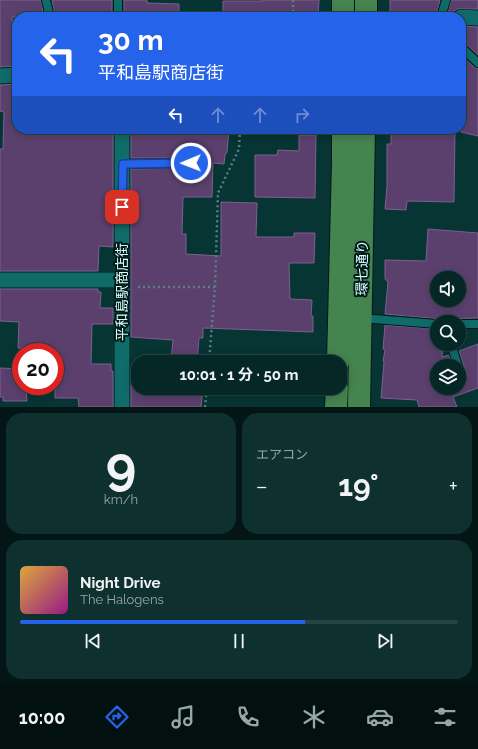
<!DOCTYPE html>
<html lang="ja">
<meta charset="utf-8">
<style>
body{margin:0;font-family:Raleway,"Noto Sans JP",sans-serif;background:#0e302f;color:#f1f3f6;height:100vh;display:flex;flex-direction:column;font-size:15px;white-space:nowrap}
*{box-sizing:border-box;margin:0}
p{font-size:13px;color:#97a6a7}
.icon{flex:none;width:22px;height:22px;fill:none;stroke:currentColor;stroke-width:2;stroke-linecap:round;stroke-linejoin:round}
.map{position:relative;height:407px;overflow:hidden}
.sheet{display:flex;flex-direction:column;gap:6px;padding:6px;background:#031615;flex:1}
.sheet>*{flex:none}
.hud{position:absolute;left:12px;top:12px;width:454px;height:122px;border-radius:16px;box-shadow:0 2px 10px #0003,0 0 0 1px #264444;background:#2563eb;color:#fff;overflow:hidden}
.tools{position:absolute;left:430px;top:271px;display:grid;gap:8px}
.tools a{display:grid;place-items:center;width:36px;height:36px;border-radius:50%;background:#052827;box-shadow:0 2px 10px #0003,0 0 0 1px #264444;font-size:20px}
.speed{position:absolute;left:12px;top:343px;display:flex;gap:8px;font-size:20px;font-weight:700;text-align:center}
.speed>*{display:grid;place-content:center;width:52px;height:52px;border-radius:50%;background:#052827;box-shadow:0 2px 10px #0003,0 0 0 1px #264444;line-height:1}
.speed .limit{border:6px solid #d22;background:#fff;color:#111}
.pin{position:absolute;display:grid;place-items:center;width:34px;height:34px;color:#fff;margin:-17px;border-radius:8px;box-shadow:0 2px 6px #0006}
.me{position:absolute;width:44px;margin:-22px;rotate:269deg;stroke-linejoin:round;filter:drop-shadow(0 0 3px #0008)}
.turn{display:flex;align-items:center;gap:14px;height:84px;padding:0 20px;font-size:18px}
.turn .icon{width:52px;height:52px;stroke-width:2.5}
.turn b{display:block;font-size:28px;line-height:34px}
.lanes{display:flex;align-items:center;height:38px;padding:0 20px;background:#0003;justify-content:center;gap:20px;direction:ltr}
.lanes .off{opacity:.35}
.big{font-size:30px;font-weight:700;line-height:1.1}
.sheet .tile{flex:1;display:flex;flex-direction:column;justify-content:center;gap:6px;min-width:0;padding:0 14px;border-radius:16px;background:#0e302f}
.sheet .dial{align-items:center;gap:0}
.dial b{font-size:52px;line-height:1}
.song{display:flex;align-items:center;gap:12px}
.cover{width:48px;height:48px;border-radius:6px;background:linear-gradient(135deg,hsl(40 70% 55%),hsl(310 70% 35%))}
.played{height:4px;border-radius:2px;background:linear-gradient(90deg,#2563eb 65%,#264444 65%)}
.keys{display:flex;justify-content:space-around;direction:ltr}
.heat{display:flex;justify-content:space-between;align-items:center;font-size:22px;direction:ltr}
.sheet .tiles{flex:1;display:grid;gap:6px;grid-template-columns:1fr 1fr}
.tile:last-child{grid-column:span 2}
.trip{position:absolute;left:131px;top:355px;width:216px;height:40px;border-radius:16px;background:#052827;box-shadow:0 2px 10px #0003,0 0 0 1px #264444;font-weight:700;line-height:40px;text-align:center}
.dock{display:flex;height:64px;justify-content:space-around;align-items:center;background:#021010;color:#97a6a7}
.dock .icon{width:28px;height:28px}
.dock .active{color:#2563eb}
.dock b{font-size:18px;color:#f1f3f6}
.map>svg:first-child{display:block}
.building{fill:#5b406d;stroke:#7c6090;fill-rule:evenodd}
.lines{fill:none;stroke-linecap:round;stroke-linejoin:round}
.lane-casing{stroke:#021b1a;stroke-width:10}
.street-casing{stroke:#021b1a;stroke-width:16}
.primary-casing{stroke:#021b1a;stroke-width:24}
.path{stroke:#578280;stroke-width:2.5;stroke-dasharray:2 3;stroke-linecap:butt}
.lane{stroke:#106c69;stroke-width:8}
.street{stroke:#106c69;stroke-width:15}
.primary{stroke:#45834f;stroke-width:22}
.route-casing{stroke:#184099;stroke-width:10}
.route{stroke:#2563eb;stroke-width:7}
.labels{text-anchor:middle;stroke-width:4;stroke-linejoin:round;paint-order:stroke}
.street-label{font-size:14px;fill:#d7fefb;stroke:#021b1a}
</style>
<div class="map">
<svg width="478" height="407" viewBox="0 0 478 407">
<rect width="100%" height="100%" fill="#073534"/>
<path class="building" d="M0 0H41L44 17H12L17 66 0 67Z
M52 0H112V17H55Z
M124 0H147V3L179 4V17H124Z
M263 0H319L318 17H223V1H263Z
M390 0H440L436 17H390Z
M451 0H478V9H457L453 12 452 17H447Z
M461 26 478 27V55L465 43 461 42Z
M461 55 474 67 478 68V136L461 132Z
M17 84V129H113V247L99 246 98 271H0V149H3L4 112 0 111V85Z
M131 129H174V132H205V129L229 130 227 152 225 155 224 164 213 163 212 197H183L182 234H186V254L221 256V202L257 203 256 237H294V233H315L314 263H289L290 299 312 300 311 316H313V332L203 328V338H199L197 362 171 361 173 340 131 337V169L191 168 194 167 196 163 195 160 191 158H131Z
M391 129H455L454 202 407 201 406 210 385 209 387 186V144H391Z
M299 135H316L315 198 255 197V155H277L278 150 299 151Z
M428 229 478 233V318L440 319 385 314 388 282 385 279V260L426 261ZM437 278H459V300H437Z
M0 289H98V292H101L100 308H113V324H92L91 364H111V371H113V407H79L78 398H55V349L18 348 19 322 0 321Z
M385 325 437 329V344L438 346H443L442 357 449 355 452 366H437V388H459V382H463L466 381 467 375 459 351 478 344V388L453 397 457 407H419L417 400 381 398 384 362 383 361 385 350 383 349Z
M0 368 21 369V386H26L27 401H3V397H0Z
M138 369V388H157L158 389 169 388H203L201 407H131V370Z"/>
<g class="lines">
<defs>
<path id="lane" d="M46 0 50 17
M118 0V17
M441 17 446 0
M461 47 478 63
M123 164 191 163
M361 318 437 324
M459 324H478
M451 344 458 366
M459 368 462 377"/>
<path id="street" d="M461 17 478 18
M0 76 17 75
M0 280H121
M122 407V129"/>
<path id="primary" d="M343 17V0
M366 17V0
M338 362 343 162V129
M336 407 337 388
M359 407 364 129"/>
</defs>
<use href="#lane" class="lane-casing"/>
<use href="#street" class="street-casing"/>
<use href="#primary" class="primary-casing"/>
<path class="path" d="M293 17V0
M138 287H215
M209 362 215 287 218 193 239 149 240 129
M205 407 207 388"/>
<use href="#lane" class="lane"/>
<use href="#street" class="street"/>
<use href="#primary" class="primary"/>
</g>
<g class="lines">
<defs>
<path id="route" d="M122 207 123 164 191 163"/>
</defs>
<use href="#route" class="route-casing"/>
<use href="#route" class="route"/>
</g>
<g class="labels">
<g class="street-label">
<text transform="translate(362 268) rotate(-89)" y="5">環七通り</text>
<text transform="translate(122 292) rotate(-90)" y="5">平和島駅商店街</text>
</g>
</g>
</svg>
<div class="tools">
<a><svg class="icon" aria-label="sound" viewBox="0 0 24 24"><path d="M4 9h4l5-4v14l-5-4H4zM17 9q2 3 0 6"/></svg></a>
<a><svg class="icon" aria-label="search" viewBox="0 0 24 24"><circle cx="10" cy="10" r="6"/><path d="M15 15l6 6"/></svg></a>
<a><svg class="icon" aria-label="layers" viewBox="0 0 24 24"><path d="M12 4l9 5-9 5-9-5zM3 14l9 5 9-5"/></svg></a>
</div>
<div class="speed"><div class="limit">20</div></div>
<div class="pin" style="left:122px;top:207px;background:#d93025"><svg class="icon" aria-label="arrive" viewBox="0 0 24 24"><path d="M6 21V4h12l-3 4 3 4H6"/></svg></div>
<svg class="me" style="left:191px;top:163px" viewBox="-20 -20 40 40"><circle r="17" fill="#2563eb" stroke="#fff" stroke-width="3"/><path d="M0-11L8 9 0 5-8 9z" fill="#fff"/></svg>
<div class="trip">10:01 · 1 分 · 50 m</div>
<div class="hud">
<div class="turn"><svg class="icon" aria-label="left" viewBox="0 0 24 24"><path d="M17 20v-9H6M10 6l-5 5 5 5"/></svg><div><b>30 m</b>平和島駅商店街</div></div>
<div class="lanes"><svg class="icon" aria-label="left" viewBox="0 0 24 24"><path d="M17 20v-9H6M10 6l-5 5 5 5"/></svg><svg class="icon off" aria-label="ahead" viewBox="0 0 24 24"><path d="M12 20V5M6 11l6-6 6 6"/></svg><svg class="icon off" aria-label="ahead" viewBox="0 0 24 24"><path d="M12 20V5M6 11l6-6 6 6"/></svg><svg class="icon off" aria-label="right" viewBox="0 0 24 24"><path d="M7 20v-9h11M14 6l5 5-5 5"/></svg></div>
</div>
</div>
<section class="sheet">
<div class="tiles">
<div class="tile dial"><b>9</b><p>km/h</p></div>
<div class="tile"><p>エアコン</p>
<div class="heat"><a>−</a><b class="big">19°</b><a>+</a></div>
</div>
<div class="tile">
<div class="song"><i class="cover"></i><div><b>Night Drive</b><p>The Halogens</p></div></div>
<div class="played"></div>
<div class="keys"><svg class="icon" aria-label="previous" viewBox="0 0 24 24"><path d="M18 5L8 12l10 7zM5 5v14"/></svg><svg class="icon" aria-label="pause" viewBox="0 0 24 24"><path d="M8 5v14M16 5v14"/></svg><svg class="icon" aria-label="next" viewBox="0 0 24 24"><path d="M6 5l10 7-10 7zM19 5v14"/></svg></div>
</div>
</div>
</section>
<nav class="dock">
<b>10:00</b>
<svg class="icon active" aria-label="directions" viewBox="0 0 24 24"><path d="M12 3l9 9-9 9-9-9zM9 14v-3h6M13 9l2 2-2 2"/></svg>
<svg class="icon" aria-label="music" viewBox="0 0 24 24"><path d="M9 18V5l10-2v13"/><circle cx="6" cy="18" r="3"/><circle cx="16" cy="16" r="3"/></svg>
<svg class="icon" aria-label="phone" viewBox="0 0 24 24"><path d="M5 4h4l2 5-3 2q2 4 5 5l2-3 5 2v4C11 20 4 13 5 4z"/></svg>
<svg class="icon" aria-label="climate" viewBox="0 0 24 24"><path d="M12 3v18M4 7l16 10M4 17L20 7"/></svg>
<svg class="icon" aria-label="car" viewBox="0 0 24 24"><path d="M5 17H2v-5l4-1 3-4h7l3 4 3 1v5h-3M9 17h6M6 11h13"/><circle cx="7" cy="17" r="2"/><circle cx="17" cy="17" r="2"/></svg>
<svg class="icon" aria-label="filters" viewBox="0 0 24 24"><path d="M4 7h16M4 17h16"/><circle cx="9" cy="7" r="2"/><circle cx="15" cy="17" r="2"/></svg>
</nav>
